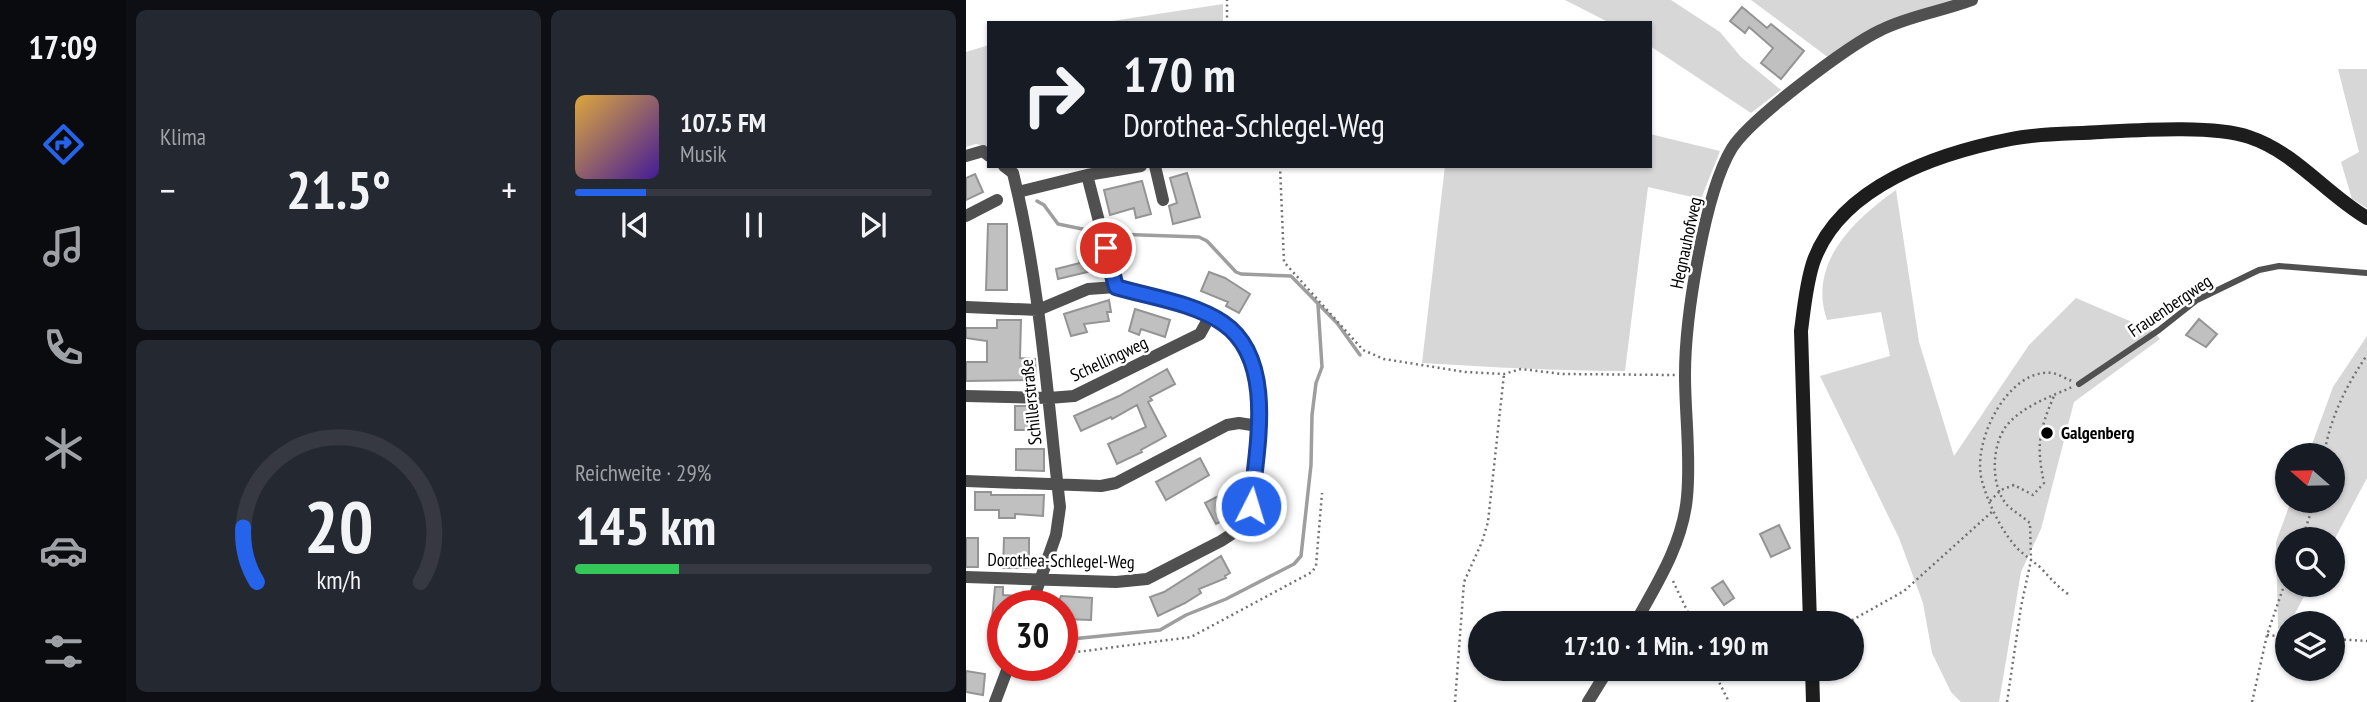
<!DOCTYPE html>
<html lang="de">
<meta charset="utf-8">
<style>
body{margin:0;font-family:"PT Sans Narrow",sans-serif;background:#242831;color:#f1f3f6;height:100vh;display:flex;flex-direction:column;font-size:26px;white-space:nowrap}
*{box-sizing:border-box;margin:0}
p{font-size:23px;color:#9ea1a6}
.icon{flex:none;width:38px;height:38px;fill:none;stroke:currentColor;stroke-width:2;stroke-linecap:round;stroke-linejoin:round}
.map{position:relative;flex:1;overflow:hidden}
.drawer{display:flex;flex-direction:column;gap:10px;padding:10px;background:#0d0f14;width:840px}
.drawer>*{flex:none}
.guide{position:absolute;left:21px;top:21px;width:665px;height:147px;border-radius:0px;box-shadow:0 2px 5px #0004;background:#171b24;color:#f1f3f6;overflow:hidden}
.needle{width:46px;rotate:290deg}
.tools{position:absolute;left:1309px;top:443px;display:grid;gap:14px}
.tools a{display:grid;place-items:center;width:70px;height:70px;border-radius:50%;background:#171b24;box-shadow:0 2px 5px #0004;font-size:35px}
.speed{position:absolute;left:21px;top:590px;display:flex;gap:14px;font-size:35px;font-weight:700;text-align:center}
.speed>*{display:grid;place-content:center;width:91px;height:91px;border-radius:50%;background:#171b24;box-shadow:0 2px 5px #0004;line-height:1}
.speed .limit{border:10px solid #d22;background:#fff;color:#111}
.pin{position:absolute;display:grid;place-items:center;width:60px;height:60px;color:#fff;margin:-30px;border:4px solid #fff;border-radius:50%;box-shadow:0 2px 7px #0007}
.me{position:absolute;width:77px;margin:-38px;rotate:5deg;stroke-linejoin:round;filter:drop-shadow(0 0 5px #0008)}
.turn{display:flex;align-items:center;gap:24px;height:147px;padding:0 21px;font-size:32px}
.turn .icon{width:91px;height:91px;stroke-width:2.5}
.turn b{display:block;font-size:49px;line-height:60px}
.big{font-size:52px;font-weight:600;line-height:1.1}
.drawer .card{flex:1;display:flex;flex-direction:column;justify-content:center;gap:10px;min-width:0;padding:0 24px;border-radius:10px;background:#242831}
.drawer .dial{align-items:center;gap:0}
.dial svg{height:182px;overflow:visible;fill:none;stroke:#363941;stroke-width:7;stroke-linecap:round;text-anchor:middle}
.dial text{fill:#f1f3f6;stroke:none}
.song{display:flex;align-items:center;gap:21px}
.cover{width:84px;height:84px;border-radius:10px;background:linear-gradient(135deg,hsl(40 70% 55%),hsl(260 70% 35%))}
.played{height:7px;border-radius:4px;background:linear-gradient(90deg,#2563eb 20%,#363941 20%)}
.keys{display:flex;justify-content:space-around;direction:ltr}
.heat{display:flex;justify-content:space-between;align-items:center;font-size:38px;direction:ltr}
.charge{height:10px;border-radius:5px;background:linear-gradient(90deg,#34c759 29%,#363941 0)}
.drawer .tiles{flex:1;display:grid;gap:10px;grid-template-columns:repeat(2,1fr)}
.trip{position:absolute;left:502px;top:611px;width:396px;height:70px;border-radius:35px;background:#171b24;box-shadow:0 2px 5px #0004;font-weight:600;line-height:70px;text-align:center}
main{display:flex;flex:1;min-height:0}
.dock{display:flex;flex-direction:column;width:126px;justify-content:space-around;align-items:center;background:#090b0e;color:#9ea1a6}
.dock .icon{width:49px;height:49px}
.dock .active{color:#2563eb}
.dock b{font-size:32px;color:#f1f3f6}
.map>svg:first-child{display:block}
.green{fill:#d7d7d7}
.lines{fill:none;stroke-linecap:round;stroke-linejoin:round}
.stream{stroke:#9e9e9e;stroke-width:3.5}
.building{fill:#c0c0c0;stroke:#949494;stroke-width:2}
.path{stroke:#727272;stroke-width:2.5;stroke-dasharray:2 3.5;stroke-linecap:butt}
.service{stroke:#505050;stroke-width:6}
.minor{stroke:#505050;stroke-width:12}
.secondary{stroke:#1d1d1d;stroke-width:14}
.route-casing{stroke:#184099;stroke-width:18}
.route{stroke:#2563eb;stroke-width:12}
.poi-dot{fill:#000;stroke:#fff;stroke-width:2.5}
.labels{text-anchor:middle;stroke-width:5;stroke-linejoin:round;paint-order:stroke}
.street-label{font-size:18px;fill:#000;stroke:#fff}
.poi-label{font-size:18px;font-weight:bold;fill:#000;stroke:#fff;text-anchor:start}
</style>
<main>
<nav class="dock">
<b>17:09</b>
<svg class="icon active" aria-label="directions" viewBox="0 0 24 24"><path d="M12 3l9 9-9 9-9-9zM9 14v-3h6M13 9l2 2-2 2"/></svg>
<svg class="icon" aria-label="music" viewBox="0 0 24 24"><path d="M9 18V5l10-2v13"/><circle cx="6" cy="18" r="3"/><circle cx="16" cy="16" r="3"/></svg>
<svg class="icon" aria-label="phone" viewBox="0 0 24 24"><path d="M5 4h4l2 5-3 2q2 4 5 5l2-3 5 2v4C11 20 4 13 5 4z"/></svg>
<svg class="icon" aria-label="climate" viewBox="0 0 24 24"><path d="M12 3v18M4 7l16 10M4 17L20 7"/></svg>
<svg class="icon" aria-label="car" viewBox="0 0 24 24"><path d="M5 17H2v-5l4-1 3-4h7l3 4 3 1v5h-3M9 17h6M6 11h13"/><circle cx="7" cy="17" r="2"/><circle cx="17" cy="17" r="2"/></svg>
<svg class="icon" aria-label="filters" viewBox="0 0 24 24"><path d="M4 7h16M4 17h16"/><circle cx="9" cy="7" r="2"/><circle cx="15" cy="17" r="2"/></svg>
</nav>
<section class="drawer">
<div class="tiles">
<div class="card"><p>Klima</p>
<div class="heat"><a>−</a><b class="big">21.5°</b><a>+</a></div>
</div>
<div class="card">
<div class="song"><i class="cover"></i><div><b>107.5 FM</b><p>Musik</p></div></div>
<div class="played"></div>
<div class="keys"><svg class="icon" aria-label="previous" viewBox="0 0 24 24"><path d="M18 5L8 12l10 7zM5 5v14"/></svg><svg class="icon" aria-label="pause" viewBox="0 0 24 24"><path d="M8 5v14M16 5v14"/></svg><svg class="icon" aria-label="next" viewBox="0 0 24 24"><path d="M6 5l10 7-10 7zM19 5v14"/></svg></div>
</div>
<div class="card dial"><svg viewBox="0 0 100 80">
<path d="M14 69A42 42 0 1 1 86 69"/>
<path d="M14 69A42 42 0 0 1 8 45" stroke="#2563eb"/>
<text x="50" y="56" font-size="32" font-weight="700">20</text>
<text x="50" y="72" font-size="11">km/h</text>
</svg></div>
<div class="card"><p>Reichweite · 29%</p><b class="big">145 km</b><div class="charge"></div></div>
</div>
</section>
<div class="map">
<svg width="1401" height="702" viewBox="0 0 1401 702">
<rect width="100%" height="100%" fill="#fff"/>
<path class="green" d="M599 0H705L754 32 775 57 815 90 785 113 684 46V23H644Z
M785 0H994L863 58Z
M257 4V23H133Z
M23 45V147L10 144 0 147V52Z
M1372 69H1401V208L1386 199 1375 162 1393 152Z
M684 134 754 151 735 199 682 187 659 371C591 371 524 367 456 363L479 166H684Z
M930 190 953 342 988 456 1063 345 1110 298 1187 331 1194 339 1108 402 1075 529 1055 572 1033 702H995L985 692 966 653 957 603 933 538 854 376 924 356 915 312 861 320C841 263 889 219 930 190Z
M1401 336V478L1367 542V539H1321V584L1344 585 1324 623 1312 629 1310 542 1325 501 1367 500V455H1342L1367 387Z"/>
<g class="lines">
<path class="stream" d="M71 201 78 205 92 224 126 231
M147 234 233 237 241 241 270 272 275 274 325 276 371 323 394 355
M96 640 194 630 220 615 260 599 328 564 335 556 345 465 346 415 350 383 356 367 352 305"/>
</g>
<path class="building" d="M776 7 801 28 805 24 838 51 815 79 795 63 807 48 783 27 779 33 764 21Z
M221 173 234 217 207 224 203 206 211 203 204 178Z
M9 174 17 192 0 200V178Z
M176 181 185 214 170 218 168 208 144 215 138 190Z
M22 224H41V290H20Z
M128 246 134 269 92 279 90 269 114 263 111 250Z
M243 272 259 278 284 294 273 313 260 306 262 302 235 291Z
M143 300 145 312H141L143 321 118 324 121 332 105 336 98 314Z
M169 309 204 320 199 337 175 329 173 335 163 331Z
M1233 319 1251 334 1240 347 1220 335Z
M31 320H55L54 358 69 359 70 380 0 381V362H21V341L0 338V328H31Z
M201 369 209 384 184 397 186 400 182 402 200 436 175 450 176 452 151 464 142 444 180 427 171 405 146 419 145 417 115 431 108 416 153 396Z
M49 406H70V430H49Z
M50 449H78V471L50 470Z
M234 458 243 475 200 500 190 482Z
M9 492H25V495H78L77 516 49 514V518H33V510H9Z
M260 492 272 513 250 524 239 503Z
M813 525 824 548 805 557 794 534Z
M0 538H12V567H0Z
M38 538H63V568H37Z
M255 556 264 573 259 576 260 578 233 589 235 593 219 603 192 616 184 597 198 592Z
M757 581 768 598 758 605 746 588Z
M29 587H37V595L51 596 50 606H37V620L26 619Z
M95 596 126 598 125 620 96 619V606H91Z
M0 671 19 674 17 695 0 692Z"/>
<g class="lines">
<path class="path" d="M261 23V0
M314 166 318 262 397 350 418 359 499 372 538 374 555 369 596 374 709 375
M1358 455C1364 418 1380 386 1401 355
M1024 501 1035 490 1048 485 1067 495 1078 483C1070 445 1073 431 1088 396
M1336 539 1349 500
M707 581 727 623
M1102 594C1091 586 1084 578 1075 568 1068 562 1061 557 1054 551 1037 535 1022 503 1016 481 1005 442 1042 368 1086 373 1093 374 1100 379 1106 381
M881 623 938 591 1028 510
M1301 635 1321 637
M1367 639 1401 641
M96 654 225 637 346 572 350 566 356 493
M746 668 763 702
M489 702 498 582 516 542 522 522 538 374
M1041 702 1055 607 1065 560 1064 523C1057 517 1049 512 1042 506 1024 487 1025 445 1041 425 1057 406 1084 397 1106 387
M1286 702 1301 635 1321 577"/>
<path class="service" d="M1113 384 1193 330 1231 300 1293 270 1313 266 1401 273"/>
<path class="minor" d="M0 156 17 151 23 156
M38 166 47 173C74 282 81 395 94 507L90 535 65 606
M189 166 197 200
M52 192 121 175 175 166
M0 216 31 200
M0 307 72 310 122 289 150 287
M0 396 83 398 108 396 234 334 244 316
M0 481 135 486 150 483 261 425 273 423 292 426
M0 577 150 582 181 579 255 541 272 530 280 518 285 506 293 390 287 359 267 332 257 323 227 309 150 287 121 175
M669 623C691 584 717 543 721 497 725 456 719 415 719 375 719 319 738 194 766 148 784 119 883 45 915 30 943 16 977 11 1006 0
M29 702 43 665
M622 702 643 668"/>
<path class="secondary" d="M844 623 835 331C838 308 840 285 847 263 873 186 973 153 1045 139 1074 133 1106 134 1135 132 1174 130 1248 125 1283 137 1329 152 1360 194 1401 218
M846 668 847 702"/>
</g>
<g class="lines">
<defs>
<path id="route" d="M140 248 150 287C184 297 228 303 257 323 311 360 290 450 285 506"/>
</defs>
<use href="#route" class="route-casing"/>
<use href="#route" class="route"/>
</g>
<circle class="poi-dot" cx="1081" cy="433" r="7"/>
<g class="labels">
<g class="street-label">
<text transform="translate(720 243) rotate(-78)" y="6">Hegnauhofweg</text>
<text transform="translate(1204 306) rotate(-34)" y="6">Frauenbergweg</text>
<text transform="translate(143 359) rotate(-25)" y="6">Schellingweg</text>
<text transform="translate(65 402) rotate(-96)" y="6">Schillerstraße</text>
<text transform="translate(95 561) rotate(1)" y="6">Dorothea-Schlegel-Weg</text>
</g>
<g class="poi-label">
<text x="1095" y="439">Galgenberg</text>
</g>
</g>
</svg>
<div class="tools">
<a><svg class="needle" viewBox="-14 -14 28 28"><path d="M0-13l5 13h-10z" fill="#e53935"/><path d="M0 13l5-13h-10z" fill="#9ea1a6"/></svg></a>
<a><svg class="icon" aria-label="search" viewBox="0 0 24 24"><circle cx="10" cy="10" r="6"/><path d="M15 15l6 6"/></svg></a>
<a><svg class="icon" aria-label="layers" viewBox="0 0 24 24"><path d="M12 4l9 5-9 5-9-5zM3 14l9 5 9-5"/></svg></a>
</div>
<div class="speed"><div class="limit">30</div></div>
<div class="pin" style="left:140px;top:248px;background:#d93025"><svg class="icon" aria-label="arrive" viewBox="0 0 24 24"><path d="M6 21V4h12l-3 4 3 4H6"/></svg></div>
<svg class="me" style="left:285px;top:506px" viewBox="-20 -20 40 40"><circle r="17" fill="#2563eb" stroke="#fff" stroke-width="3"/><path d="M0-11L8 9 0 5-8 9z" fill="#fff"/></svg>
<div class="trip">17:10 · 1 Min. · 190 m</div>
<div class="guide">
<div class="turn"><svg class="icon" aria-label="right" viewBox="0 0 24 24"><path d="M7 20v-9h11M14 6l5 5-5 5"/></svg><div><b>170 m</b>Dorothea-Schlegel-Weg</div></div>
</div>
</div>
</main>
